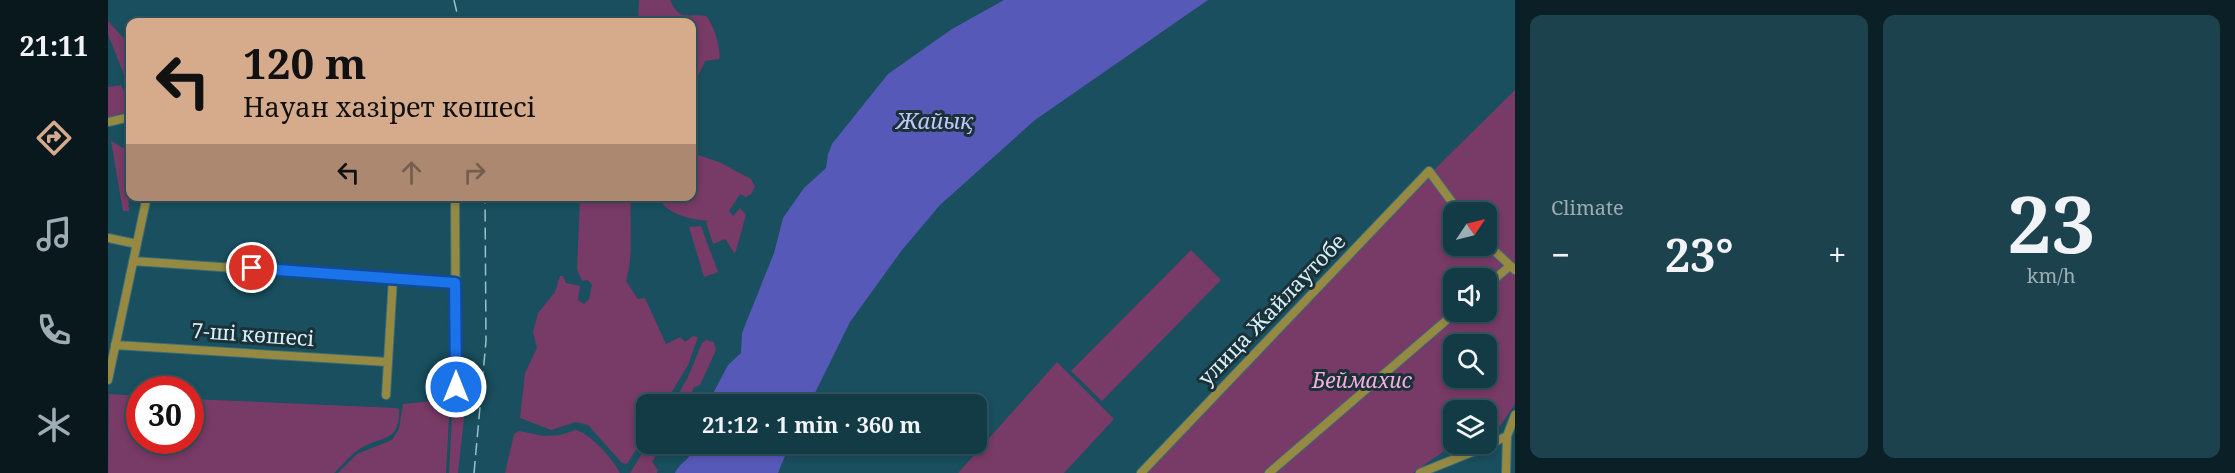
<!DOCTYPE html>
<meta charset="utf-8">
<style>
body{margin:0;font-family:"Noto Serif",serif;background:#1c424d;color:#f1f3f6;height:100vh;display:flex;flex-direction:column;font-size:22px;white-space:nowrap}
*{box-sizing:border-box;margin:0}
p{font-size:20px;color:#9dadb3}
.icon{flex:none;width:33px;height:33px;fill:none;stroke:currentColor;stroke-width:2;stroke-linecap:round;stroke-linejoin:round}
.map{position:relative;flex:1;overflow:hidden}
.details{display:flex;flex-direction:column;gap:15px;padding:15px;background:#0a2026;width:720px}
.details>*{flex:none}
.hud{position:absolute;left:18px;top:18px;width:570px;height:183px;border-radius:12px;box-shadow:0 3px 9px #0003,0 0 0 2px #32555f;background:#d6ab8b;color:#111;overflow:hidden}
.needle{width:39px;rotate:55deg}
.buttons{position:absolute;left:1335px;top:202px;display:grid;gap:12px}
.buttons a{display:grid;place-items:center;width:54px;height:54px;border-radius:12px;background:#133b46;box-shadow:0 3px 9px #0003,0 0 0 2px #32555f;font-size:30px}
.speed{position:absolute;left:18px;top:376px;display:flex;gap:12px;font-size:30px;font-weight:700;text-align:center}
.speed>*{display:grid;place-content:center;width:78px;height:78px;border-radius:50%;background:#133b46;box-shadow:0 3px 9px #0003,0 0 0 2px #32555f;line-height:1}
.speed .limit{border:9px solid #d22;background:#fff;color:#111}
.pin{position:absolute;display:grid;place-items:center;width:51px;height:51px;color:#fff;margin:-26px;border:3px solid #fff;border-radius:50%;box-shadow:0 2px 6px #0007}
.me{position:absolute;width:66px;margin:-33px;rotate:0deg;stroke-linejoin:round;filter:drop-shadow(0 0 4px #0008)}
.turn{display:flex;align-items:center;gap:21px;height:126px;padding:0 18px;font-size:27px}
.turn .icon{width:78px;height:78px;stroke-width:2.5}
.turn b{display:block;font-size:42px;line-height:51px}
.lanes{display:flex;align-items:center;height:57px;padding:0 18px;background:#0003;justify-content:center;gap:30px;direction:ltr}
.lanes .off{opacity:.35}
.big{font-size:45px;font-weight:700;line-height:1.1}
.details .widget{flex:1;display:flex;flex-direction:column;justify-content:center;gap:9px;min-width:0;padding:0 21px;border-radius:12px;background:#1c424d}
.details .dial{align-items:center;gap:0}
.dial b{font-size:78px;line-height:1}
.heat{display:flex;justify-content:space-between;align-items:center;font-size:33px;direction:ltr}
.details .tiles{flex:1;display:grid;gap:15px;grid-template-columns:repeat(2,1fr)}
.trip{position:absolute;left:528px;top:394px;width:351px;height:60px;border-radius:12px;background:#133b46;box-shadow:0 3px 9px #0003,0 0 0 2px #32555f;font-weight:700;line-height:60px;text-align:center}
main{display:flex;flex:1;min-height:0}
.tabs{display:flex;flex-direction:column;width:108px;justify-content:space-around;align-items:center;background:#08181c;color:#9dadb3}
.tabs .icon{width:42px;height:42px}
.tabs .current{color:#d6ab8b}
.tabs b{font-size:27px;color:#f1f3f6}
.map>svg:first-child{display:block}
.green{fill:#783a66;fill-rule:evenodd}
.water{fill:#5759b8}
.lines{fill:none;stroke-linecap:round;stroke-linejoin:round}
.minor-casing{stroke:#3b6c7a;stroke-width:10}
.minor{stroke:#968a43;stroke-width:8}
.rail{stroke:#9fc1cc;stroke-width:1.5;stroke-dasharray:12 6;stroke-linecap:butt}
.route-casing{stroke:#114b97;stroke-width:15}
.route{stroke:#1a73e8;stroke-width:10}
.labels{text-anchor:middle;stroke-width:6;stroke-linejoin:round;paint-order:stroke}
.street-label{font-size:21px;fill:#d6f0f9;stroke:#1b3138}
.park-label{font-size:21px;font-style:italic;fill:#f6acde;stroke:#1b3138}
.water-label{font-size:22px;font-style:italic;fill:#c0c6f9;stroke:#1b3138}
</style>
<main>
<nav class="tabs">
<b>21:11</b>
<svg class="icon current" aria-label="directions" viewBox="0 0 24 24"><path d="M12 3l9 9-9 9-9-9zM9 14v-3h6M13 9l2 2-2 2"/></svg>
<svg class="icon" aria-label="music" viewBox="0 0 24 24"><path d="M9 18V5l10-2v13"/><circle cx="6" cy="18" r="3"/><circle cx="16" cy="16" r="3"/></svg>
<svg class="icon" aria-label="phone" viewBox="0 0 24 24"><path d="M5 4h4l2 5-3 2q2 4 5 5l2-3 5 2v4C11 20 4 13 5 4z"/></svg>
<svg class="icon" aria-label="climate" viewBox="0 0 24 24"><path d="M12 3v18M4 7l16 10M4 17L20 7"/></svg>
</nav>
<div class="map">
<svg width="1407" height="473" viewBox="0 0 1407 473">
<rect width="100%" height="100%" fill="#194f5e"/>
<path class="green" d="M531 0H562C572 22 579 13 598 16 605 23 614 50 611 59L597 61 590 76 584 77V22H530Z
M0 21 22 45V70L16 75 0 34Z
M13 85 22 106V111L0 117V87Z
M1407 90V404L1392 426 1379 435 1378 411H1346V444L1305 473H1039L1332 164ZM1346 213H1378V246H1346ZM1346 279H1378V312H1346ZM1346 345H1378V378H1346Z
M3 141 22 152V178H20L21 211H15Z
M584 153 611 162 643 179 647 187 643 194 638 197 632 194 621 211 625 216 632 208 638 215 627 254 617 239 605 244 598 222 601 221C580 219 561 215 549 197L584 196Z
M472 197H523C521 225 526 255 518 281L530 299 537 298 558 344 572 337 577 342 585 336 590 337 580 365 556 405H538V434L519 464 514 463 480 425 468 422 443 430 412 418 417 373 429 348 425 332 430 313 447 292 452 276H455L458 283 472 286 470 300 476 304 481 299 484 285 480 280 474 281 469 269Z
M593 226 610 272 596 277 581 227Z
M1083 250 1113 280 994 401 963 371Z
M598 340 606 342 608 350 592 385 586 387 578 405H564L580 377 594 343Z
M949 362 1006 419 956 473H850Z
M1 394 31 396 32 441H82L83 399 288 408 291 409C292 443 274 435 253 448 243 454 235 465 226 473H0Z
M346 395 350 396 341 417 338 473H230L249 454 284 440 291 429 295 404 325 401Z
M352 408 357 409 350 473H341L344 416Z
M468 430C483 434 505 459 512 473H397L406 434 411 431 436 436 452 435Z
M540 444H555L544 462 550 470 549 473H522Z"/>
<path class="water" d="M896 0H1100L927 120 832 205 794 250 742 322 701 405H599L620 365 633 353 634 333 666 253 675 218 696 188 718 168 720 154 724 144 780 74 844 29Z
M588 444H682L670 473H567C573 461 586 457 588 444Z"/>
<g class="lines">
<defs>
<path id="minor" d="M0 122 22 117
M347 196 348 387
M0 238 29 244
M1378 243 1407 270
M25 261 347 283
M1378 286 1402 266
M7 345 280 362
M0 380 39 196
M278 395 285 278
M1033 473 1321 171 1352 213
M1161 473 1348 312
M1312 473 1374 448 1399 436 1407 415
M1398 473 1399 436"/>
</defs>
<use href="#minor" class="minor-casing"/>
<use href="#minor" class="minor"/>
<path class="rail" d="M346 0 351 22
M366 473 378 341 377 196"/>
</g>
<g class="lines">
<defs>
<path id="route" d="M144 268 347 283 348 387"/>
</defs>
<use href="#route" class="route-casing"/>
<use href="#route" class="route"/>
</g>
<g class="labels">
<g class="street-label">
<text transform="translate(1164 310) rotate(-46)" y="7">улица Жайлаутобе</text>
<text transform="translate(145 335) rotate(4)" y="7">7-шi көшесі</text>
</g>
<g class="park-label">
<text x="1254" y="388">Беймахис</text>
</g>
<g class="water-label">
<text x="827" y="129">Жайық</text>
</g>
</g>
</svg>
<div class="buttons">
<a><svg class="needle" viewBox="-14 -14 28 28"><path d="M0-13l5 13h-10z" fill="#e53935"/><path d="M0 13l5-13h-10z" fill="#9dadb3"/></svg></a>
<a><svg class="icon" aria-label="sound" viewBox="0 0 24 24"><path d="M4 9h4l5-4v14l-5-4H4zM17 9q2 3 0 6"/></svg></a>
<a><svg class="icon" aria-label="search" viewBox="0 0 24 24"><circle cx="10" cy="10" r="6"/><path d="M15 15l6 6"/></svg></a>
<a><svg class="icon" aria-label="layers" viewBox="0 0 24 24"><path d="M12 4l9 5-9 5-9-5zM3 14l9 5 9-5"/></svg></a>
</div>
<div class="speed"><div class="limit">30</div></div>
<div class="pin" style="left:144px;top:268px;background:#d93025"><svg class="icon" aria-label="arrive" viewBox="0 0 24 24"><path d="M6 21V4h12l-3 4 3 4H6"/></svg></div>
<svg class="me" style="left:348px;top:387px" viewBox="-20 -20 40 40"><circle r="17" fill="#1a73e8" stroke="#fff" stroke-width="3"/><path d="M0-11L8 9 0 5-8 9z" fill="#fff"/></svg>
<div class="trip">21:12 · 1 min · 360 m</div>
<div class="hud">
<div class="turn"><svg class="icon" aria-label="left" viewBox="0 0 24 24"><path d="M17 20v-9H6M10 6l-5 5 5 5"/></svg><div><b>120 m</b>Науан хазірет көшесі</div></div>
<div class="lanes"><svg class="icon" aria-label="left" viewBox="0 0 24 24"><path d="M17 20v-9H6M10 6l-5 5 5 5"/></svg><svg class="icon off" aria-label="ahead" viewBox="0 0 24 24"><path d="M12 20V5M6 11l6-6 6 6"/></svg><svg class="icon off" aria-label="right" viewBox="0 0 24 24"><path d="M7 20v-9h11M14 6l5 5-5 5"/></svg></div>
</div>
</div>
<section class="details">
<div class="tiles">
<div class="widget"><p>Climate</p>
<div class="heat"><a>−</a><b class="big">23°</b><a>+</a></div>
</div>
<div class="widget dial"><b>23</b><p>km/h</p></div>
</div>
</section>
</main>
